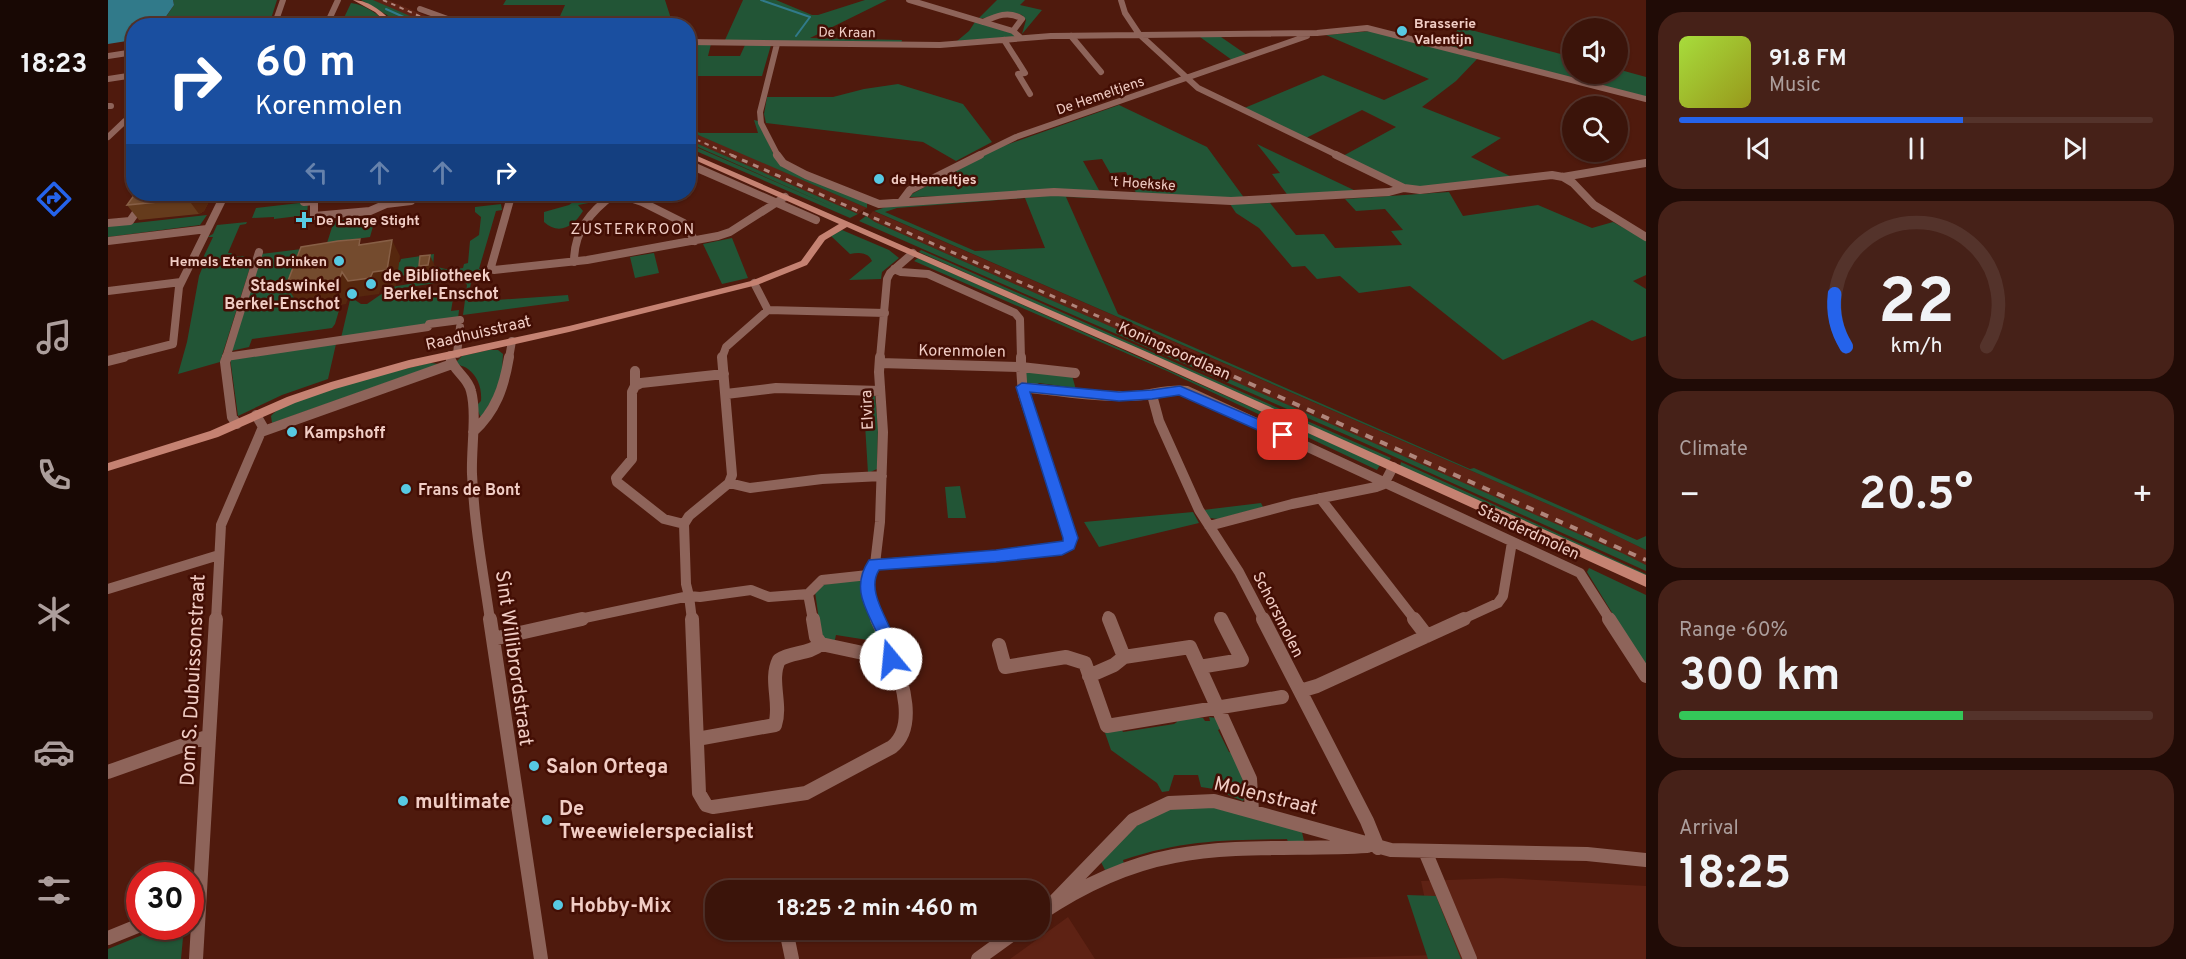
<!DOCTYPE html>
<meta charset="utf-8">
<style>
body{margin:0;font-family:Overpass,sans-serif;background:#462118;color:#f1f3f6;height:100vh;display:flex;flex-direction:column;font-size:22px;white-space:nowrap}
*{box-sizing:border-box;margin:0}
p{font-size:20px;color:#ac9e9c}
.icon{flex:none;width:33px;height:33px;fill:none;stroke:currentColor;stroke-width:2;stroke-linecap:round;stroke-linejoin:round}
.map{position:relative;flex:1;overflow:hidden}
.panel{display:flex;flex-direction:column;gap:12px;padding:12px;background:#200b06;width:540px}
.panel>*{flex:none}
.hud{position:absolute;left:18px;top:18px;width:570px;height:183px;border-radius:24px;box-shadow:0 2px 4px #0004,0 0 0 2px #54332b;background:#1a4fa0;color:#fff;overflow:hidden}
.controls{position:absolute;left:1454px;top:18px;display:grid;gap:12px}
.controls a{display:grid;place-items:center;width:66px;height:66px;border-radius:50%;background:#3b140a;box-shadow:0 2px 4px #0004,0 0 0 2px #54332b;font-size:30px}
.speed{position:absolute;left:18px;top:862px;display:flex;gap:12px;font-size:30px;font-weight:700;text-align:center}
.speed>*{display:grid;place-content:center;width:78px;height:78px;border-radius:50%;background:#3b140a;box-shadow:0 2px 4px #0004,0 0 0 2px #54332b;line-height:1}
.speed .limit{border:9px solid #d22;background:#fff;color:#111}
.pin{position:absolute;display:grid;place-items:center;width:51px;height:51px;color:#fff;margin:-26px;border-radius:12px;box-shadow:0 3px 9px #0006}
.me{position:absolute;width:66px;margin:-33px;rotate:343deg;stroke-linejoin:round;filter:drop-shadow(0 0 4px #0008)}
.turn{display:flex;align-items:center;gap:21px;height:126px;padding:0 30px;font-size:27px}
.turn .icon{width:78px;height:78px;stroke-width:2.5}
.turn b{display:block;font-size:42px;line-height:51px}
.lanes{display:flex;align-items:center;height:57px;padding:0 30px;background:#0003;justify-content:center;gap:30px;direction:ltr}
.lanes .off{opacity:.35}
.big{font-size:45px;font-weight:700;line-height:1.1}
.panel .tile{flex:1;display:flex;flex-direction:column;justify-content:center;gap:9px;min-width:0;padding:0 21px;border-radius:24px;background:#462118}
.panel .dial{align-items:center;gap:0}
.dial svg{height:156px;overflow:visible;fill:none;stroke:#54332b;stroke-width:7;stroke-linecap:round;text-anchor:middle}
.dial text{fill:#f1f3f6;stroke:none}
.song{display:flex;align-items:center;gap:18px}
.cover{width:72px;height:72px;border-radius:9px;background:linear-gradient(135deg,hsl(80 70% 55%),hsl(60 70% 35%))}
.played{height:6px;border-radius:3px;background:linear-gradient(90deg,#2563eb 60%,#54332b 60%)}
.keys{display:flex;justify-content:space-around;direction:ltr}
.heat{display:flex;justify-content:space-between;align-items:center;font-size:33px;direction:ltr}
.charge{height:9px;border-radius:4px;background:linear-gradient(90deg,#34c759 60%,#54332b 0)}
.trip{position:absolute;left:597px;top:880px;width:345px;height:60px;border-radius:24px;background:#3b140a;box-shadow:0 2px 4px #0004,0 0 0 2px #54332b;font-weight:700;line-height:60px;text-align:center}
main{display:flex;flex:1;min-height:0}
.tab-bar{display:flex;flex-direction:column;width:108px;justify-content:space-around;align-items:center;background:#180804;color:#ac9e9c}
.tab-bar .icon{width:42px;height:42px}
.tab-bar .selected{color:#2563eb}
.tab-bar b{font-size:27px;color:#f1f3f6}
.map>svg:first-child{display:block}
.built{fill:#5e2214}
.green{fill:#225536;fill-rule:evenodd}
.water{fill:#317a8a}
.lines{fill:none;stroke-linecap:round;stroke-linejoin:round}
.stream{stroke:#317a8a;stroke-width:2}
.street-far3{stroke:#8e645a;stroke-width:6}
.street-far2{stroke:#8e645a;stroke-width:8}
.street-far1{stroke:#8e645a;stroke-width:10}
.street{stroke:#8e645a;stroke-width:14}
.secondary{fill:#c58272;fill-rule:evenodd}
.rail-far2{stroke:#b0857b;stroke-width:2;stroke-dasharray:4.5 4.5;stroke-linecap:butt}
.rail-far1{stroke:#b0857b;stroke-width:3;stroke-dasharray:6 6;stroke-linecap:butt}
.rail{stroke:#b0857b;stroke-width:4;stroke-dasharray:8 8;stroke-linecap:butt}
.wall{fill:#653b1c}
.shaded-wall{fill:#56270e}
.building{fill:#744b2e;stroke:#875f46;stroke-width:1.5}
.route{fill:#2563eb;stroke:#184099;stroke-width:1.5}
.poi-dot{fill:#57c9e2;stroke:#430e04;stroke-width:2}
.labels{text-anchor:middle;stroke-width:5;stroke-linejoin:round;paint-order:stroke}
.far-poi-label{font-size:14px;font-weight:bold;fill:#f1cdc5;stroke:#430e04;text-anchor:start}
.far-street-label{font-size:14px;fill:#f1cdc5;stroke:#430e04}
.far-neighbourhood-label{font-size:15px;letter-spacing:1.5px;fill:#f1cdc5;stroke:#430e04}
.poi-label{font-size:16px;font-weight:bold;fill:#f1cdc5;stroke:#430e04;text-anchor:start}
.street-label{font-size:16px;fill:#f1cdc5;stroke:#430e04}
.near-street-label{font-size:20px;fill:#f1cdc5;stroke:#430e04}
.near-poi-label{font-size:20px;font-weight:bold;fill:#f1cdc5;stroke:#430e04;text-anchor:start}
</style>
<main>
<nav class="tab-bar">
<b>18:23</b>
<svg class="icon selected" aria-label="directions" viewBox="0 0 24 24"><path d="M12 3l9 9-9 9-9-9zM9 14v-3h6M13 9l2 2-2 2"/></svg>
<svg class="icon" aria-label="music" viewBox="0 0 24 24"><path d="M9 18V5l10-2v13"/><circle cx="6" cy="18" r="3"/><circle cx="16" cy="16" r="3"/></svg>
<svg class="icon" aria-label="phone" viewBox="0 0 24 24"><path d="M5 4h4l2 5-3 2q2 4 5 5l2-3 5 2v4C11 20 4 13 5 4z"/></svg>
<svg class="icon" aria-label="climate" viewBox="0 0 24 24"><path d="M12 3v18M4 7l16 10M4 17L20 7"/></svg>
<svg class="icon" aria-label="car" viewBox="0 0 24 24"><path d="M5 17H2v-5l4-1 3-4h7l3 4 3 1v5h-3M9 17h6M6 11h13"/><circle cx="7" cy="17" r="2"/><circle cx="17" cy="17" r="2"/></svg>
<svg class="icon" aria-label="filters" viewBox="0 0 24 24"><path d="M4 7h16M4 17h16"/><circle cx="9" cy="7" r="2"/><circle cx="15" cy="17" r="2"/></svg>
</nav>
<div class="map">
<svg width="1538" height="959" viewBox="0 0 1538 959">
<rect width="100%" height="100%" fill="#4f1a0d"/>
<path class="built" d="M264 0H280L340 25H322Z
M581 131 622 148 759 208 750 214 729 206 581 140Z
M765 211 1465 515 1538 550V565L756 217H760Z
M1394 878 1538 886V959H1198L1329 955 1313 881Z
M960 917 987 959H902Z"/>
<path class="green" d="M65 0H169L161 25 52 26 66 5Z
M253 0H265L323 25H290L279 15Z
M398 0H557L565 25H534L533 19 498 17 489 25H448L457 5H395Z
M635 0H668L704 15H710L757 0H779L702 38 794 40 793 44 617 40Z
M889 0H917L912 5 934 10 914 34 918 20 914 15 908 13 870 19Z
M243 3C258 5 270 14 281 25L232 26Z
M867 22 907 34 908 37 849 41 861 31Z
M1352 27 1464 57V74H1509V69L1538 77V97L1337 46Z
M1263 31 1370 58 1348 81 1314 107 1393 138 1363 157 1404 177 1302 189 1233 157 1288 127 1254 110 1196 139 1134 109 1215 75 1276 100 1321 79 1218 35Z
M1092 37H1113L1139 55 1124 60Z
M580 44H603L600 56H632L637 45H663L654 76H585L590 66 581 65Z
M790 84 855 104 884 142 848 161 815 142 658 123 656 114 659 97H725L756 89Z
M1011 105 1099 147 1137 199 1029 195 1018 172 1002 173 994 159 975 161 992 192 802 197 804 194 887 149Z
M646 120 650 121 667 157 759 203V208L581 131V128L592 133H650Z
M581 140 750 214 742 218 581 148V144L732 210 581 143Z
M1149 144 1250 192 1181 197 1164 174 1172 173Z
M1341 192 1355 216 1430 205 1484 228 1505 222 1538 240V275L1525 281 1538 289V336L1524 341 1484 320 1395 360 1302 286 1251 293 1232 276 1209 279 1197 266 1184 267 1151 228 1128 213 1122 204 1162 203 1188 235 1216 234 1227 248 1294 245 1283 231 1295 230 1277 209 1248 211 1237 199Z
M939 194 1013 196V199L958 197 1010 314 1362 469 1366 468 1529 540 1538 536V550L1465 515 766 211 787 204ZM917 198 937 248 867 251 777 212 789 208Z
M469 196 486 202 470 205 475 211C466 226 451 236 436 222V212L461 205 469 199Z
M200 202 199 215 166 219V217L144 218 148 208Z
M393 204 394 210 388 211 371 269H378L377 273 364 275 360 302 460 295 461 301 355 315 359 285 356 281H340L283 290V287L332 279 333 269 275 279 286 263 292 262 293 259 326 254 325 266 342 270 355 268 356 264 360 263 362 241 371 235 373 217 367 212V207Z
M99 215 92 225 0 237V226Z
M268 216 262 237 219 243 226 221Z
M758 216 767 222 1516 554 1538 565V571L1243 437 751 221Z
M139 222 138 224 132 225 120 253H124L122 257 137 256 121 262H93L105 237H99L105 234 109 225Z
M734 230 781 250 791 258 774 272 773 279 741 280 764 261C760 252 751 252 742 254L723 236Z
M624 238 640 278 614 284 595 244Z
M202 248 185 305 214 301 212 310 232 307 227 324 224 328 144 339 141 347 123 351 153 254Z
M813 250 1283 458 1281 461 811 252Z
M546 253 551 273 527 278 522 257Z
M145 258 112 362 70 374 79 342 91 276 95 266 124 265Z
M810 258 1272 465 1269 470 1059 371 806 261Z
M306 288 307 295C313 299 321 296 325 291L350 289 353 292 346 293 343 311 351 310 350 319 233 338 242 300H247L253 304H259L275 293Z
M228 344 220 379 174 395 130 416 122 358Z
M381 350H390L395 354 393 385 374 416H372L368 406 373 401C374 388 370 377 360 369 355 365 352 367 348 362L354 356Z
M322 363 331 364 164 423 163 416C182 394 289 371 322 363Z
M917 369 964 375 968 390 960 387 931 383 927 386 918 382Z
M755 392 767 396 770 427 769 469 760 473Z
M1293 462 1538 574V577L1292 466Z
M852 486 858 518H840L837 487Z
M1153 503 1155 507 1110 519 1102 518 1095 510Z
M1085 512 1091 523 991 547 976 522Z
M1481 568 1538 595V668L1479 572Z
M751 580 757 586 776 645 772 650H764L766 641 728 635 726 644 719 642 713 634 707 592 713 585Z
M1101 717 1108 718 1114 728 1110 730 1121 752 1125 753 1134 775 1138 796 1135 801 1106 789 1093 787 1090 775H1066L1061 791 1054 792 1049 783 1003 750 996 730 1013 728 1015 732 1066 724 1069 722 1068 718H1095L1097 721H1102Z
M1097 804 1193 828 1196 841 1180 842 1179 839C1116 840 1075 840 1015 860L1016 864 997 870 992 860 1017 833 1055 809Z
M1299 895 1328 896 1353 959H1320Z
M54 927H76L73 959H0V949Z"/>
<path class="water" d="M0 0H65L66 5 52 25 26 26 25 40 0 44Z"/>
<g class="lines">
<path class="stream" d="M653 0 702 17 688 36
M278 9 309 23"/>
<path class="street-far3" d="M801 0 905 31 913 38
M1013 0 1017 13 1031 34 1090 88 1231 156
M312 9 359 26
M875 22C888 16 901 10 914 19L905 31
M166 26 175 0
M218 26 230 0
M963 36 993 72
M896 40 917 73 910 74 922 94
M580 42 832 45 943 36 1209 33 1259 28 1538 99
M669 44 652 112 653 123 670 156
M0 56 26 52
M0 79 26 75
M0 106H3
M0 137 17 121 26 120
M869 156 908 137 1199 36"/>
<path class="street-far2" d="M669 155 675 163 698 175 771 204 946 192 1123 201 1281 192 1296 188
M1228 155 1296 188 1312 190 1444 175 1455 177 1538 163
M580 164 708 220
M1455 177 1465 183 1486 205 1538 237
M197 194 196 202 206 201V216L262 211 278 204
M280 194 278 204 303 201
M409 194 402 200 383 267 386 270 479 260 610 236 622 232 677 197
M510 194 534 202 576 223 587 241
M793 202 802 190 872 155
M0 223 22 221 41 194
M0 241 99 229
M466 262C466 231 482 212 506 194
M786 269 793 272 820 274 907 313 912 319 913 358
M0 291 73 282
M660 310 777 313
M349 354 352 327
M342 355 343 358
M118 357 320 327 321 324 352 320
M10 358 65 344 71 287 117 194
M118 358 151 252
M401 358 404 341
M614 358 618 347 660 310 646 283
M772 358 779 279 782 273 805 253"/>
<path class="street-far1" d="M119 357 117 362 124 417 129 424
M342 357C345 371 360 377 363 391 369 413 363 450 364 474 366 523 375 572 382 620
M913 357V367L967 373
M0 361 16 357
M527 371V386
M914 387C950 391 986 397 1023 396 1042 396 1060 388 1079 391L1472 573 1502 620
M618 394 668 388 772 391
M1044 395 1051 421 1091 510 1131 572 1156 620
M153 432 344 364
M365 432C388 411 396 387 401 357
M621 483 642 488 714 479 774 476
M1212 498 1307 620
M576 524 556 519 509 482 508 478 524 459V392L527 386 533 383 616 374
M1101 526 1184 504 1268 487 1276 484 1285 467
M767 564 866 558 954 549 961 545 963 538 915 395 913 367 772 363
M760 575 767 564 772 522 775 432 771 372 772 357
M760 575 763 607 769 620
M0 589 111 555
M700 594 714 580 760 575
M1000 616 1002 620
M1112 617 1114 620
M108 620 113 525 155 427 148 415
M467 620 581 596 578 584 576 524 581 516 621 483 624 475 614 357
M584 620 581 596 592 597 643 590 661 597 700 594 705 620
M1353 620 1390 603 1395 596 1404 542"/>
<path class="street" d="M382 619 433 959
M584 619 591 793 598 805 605 807 698 793 784 747C808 728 796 682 783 659L713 644 708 637 705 619
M769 619 782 647 783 659
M1001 619 1016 657
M1155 619 1259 821 1270 848
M1306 619 1319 636
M1501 619 1538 676
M385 639 474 619
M891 645 897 667 958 657 977 663 999 726 1174 697
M1091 667 1134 660 1113 619
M981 676 1006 665 1016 657 1082 647 1142 779 1144 811
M1192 691 1209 686 1356 619
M589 739 667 725C674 704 661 680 671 660 684 651 700 655 713 644
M0 772 101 736
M1317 851 1362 959
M938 910 1025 820 1061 803 1106 801 1283 850 1479 854 1538 860
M932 914C972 887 1018 865 1066 856 1129 844 1195 850 1259 846
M678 930 684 959
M0 938 32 925
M88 959 108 619
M870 959 910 930"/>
<path class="secondary" d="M245 0C262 0 277 14 289 26H282L267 12Z
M580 152 1039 352 1538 575V587L1031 356 739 227 717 240 699 265 649 285 461 332 301 368 227 389 187 403 110 437 0 471V463L102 431 179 397 223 382 301 360 461 326 643 281 693 261 711 236 731 224 580 157Z"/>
<path class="rail-far2" d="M275 0 334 26
M580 136 626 156"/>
<path class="rail-far1" d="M623 155 1085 358"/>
<path class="rail" d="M1082 357 1538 560"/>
</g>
<path class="wall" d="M105 194 96 211 91 214 31 220 19 205Z"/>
<path class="shaded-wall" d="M86 194H105L96 211 91 214 80 199Z
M284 240 292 256 288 286 273 288 271 294 249 297 244 288 238 304 215 308 210 300 189 302 178 286 234 272Z
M322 255 329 271 328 281 318 282 311 266Z"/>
<path class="building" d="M27 194H86L80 199 19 205Z
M252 239 251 245 284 240 279 270 265 272 262 278 240 281 234 272 228 288 205 292 207 283 178 286 193 247 230 241Z
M322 255 320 265 311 266 312 256Z"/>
<path class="route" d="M914 383 1011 392 1044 390 1072 386 1180 432 1182 435 1180 439H1170L1071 395 1044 399 1011 401 922 392 970 538 966 549 954 555 888 562 771 570C753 598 800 639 788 664L783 666 777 664C774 658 776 652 774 645 763 614 740 592 761 560L888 550 955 541V538L908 387Z"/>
<g class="poi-dot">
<circle cx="1294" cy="31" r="6"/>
<circle cx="771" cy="179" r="6"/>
<path d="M193 211h6v6h6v6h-6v6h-6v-6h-6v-6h6z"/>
<circle cx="231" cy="261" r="6"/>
<circle cx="263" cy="284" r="6"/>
<circle cx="244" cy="294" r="6"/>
<circle cx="184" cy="432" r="6"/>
<circle cx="298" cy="489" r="6"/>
<circle cx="426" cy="766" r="6"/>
<circle cx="295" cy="801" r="6"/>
<circle cx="439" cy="820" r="6"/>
<circle cx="450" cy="905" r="6"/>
</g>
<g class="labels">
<g class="far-poi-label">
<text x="1306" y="28">Brasserie<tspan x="1306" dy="16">Valentijn</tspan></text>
<text x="783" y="184">de Hemeltjes</text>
<text x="208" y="225">De Lange Stight</text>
<text x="219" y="266" text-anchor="end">Hemels Eten en Drinken</text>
</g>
<g class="far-street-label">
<text transform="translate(739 32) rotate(1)" y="5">De Kraan</text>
<text transform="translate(992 95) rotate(-19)" y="5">De Hemeltjens</text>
<text transform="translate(1035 183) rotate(4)" y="5">'t Hoekske</text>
</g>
<g class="far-neighbourhood-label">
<text x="525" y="234">ZUSTERKROON</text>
</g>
<g class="poi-label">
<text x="275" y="281">de Bibliotheek<tspan x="275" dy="18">Berkel-Enschot</tspan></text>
<text x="232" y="291" text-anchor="end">Stadswinkel<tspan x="232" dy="18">Berkel-Enschot</tspan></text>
<text x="196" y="438">Kampshoff</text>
<text x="310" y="495">Frans de Bont</text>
</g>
<g class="street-label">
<text transform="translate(370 332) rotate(-13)" y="6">Raadhuisstraat</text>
<text transform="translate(854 350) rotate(1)" y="6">Korenmolen</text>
<text transform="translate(1067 350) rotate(24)" y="6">Koningsoordlaan</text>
<text transform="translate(758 410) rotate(-93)" y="6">Elvira</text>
<text transform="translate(1421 531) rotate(25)" y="6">Standerdmolen</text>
<text transform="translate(1171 614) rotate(63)" y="6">Schorsmolen</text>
</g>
<g class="near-street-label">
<text transform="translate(407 658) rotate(82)" y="7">Sint Willibrordstraat</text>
<text transform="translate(84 680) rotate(-87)" y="7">Dom S. Dubuissonstraat</text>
<text transform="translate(1158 795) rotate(14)" y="7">Molenstraat</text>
</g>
<g class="near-poi-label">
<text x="438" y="773">Salon Ortega</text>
<text x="307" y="808">multimate</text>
<text x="451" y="815">De<tspan x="451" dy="23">Tweewielerspecialist</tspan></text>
<text x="462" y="912">Hobby-Mix</text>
</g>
</g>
</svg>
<div class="controls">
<a><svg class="icon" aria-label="sound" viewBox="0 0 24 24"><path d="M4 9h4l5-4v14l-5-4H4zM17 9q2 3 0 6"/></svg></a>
<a><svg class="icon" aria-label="search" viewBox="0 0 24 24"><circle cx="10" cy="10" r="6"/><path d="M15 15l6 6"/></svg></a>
</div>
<div class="speed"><div class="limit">30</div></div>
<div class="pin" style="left:1175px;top:435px;background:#d93025"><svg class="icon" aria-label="arrive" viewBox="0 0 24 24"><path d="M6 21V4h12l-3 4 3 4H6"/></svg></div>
<svg class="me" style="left:783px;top:659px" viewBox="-20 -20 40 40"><circle r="19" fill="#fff"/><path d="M0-13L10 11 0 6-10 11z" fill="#2563eb"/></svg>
<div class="trip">18:25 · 2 min · 460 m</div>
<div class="hud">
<div class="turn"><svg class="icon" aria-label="right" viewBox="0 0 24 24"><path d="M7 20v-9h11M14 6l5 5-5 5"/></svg><div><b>60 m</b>Korenmolen</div></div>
<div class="lanes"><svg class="icon off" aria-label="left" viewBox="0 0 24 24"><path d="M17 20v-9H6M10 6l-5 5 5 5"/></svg><svg class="icon off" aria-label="ahead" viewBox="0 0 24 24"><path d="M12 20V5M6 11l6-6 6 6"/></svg><svg class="icon off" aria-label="ahead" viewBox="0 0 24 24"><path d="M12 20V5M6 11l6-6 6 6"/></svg><svg class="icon" aria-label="right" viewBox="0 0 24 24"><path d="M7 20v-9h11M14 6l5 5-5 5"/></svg></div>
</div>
</div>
<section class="panel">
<div class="tile">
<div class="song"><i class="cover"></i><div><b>91.8 FM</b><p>Music</p></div></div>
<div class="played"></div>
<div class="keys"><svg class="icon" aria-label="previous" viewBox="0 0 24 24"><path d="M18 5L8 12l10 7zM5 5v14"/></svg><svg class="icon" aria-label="pause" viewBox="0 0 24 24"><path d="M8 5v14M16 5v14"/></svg><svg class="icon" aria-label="next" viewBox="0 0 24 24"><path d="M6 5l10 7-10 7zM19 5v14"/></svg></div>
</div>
<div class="tile dial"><svg viewBox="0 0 100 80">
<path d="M14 69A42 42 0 1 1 86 69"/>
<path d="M14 69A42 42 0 0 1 8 42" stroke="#2563eb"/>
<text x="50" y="56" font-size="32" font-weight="700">22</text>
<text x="50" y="72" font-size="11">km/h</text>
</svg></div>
<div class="tile"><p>Climate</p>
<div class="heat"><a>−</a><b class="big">20.5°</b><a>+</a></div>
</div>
<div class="tile"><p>Range · 60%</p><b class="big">300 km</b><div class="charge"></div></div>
<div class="tile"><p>Arrival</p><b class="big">18:25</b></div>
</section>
</main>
